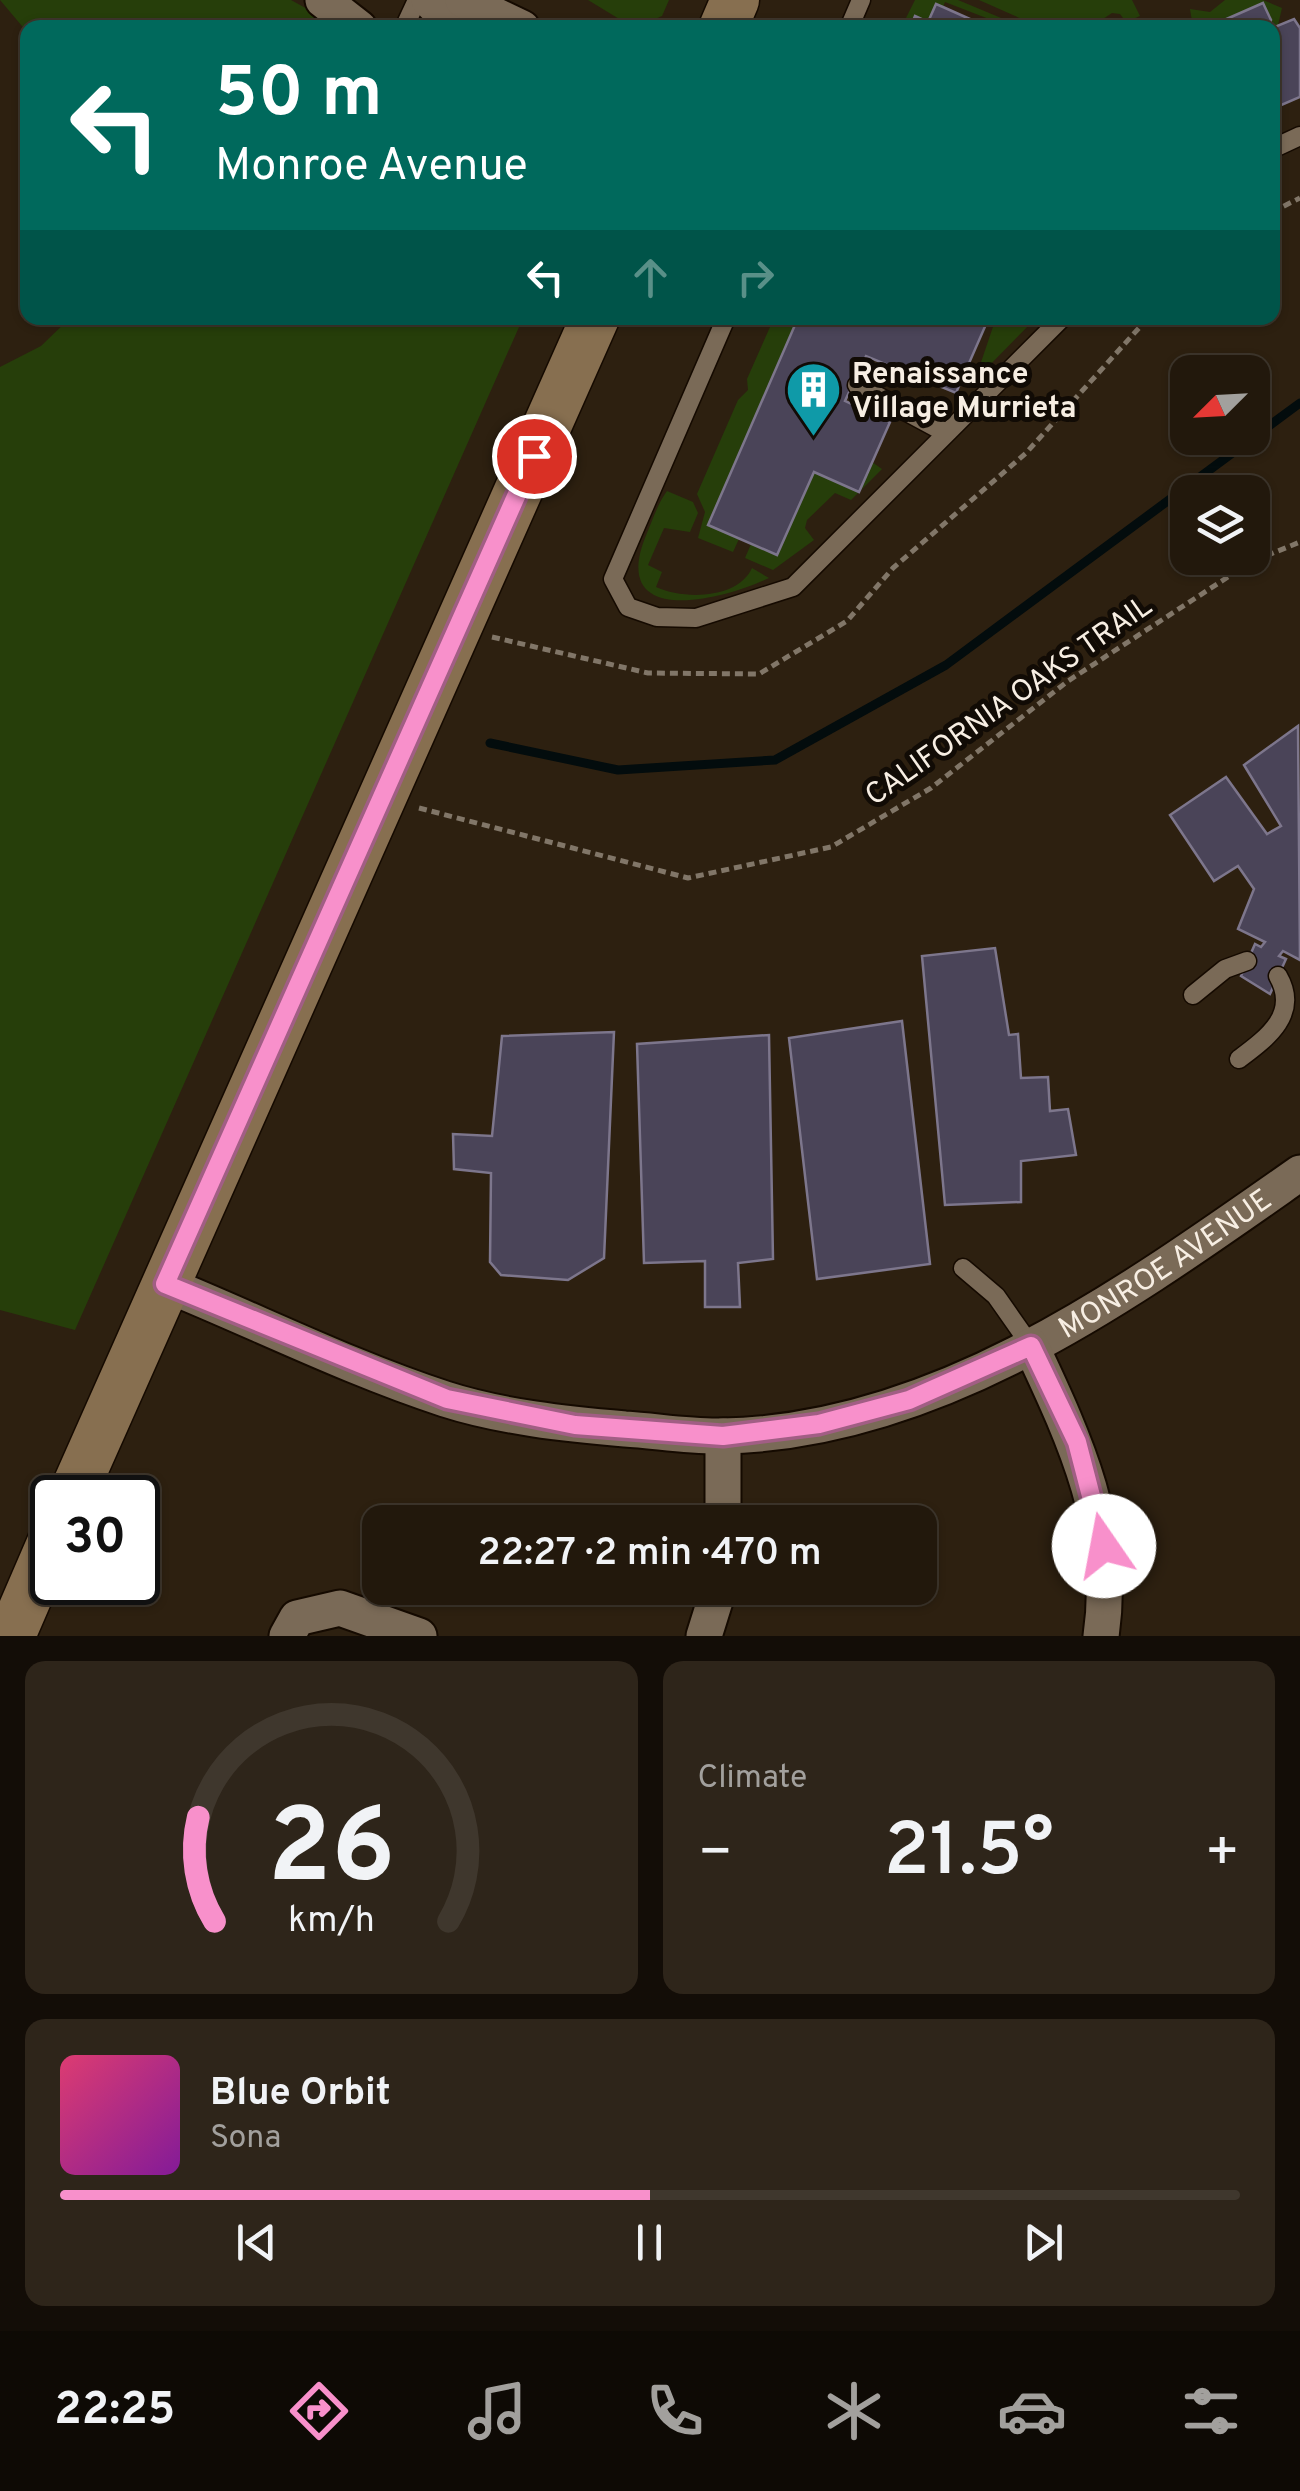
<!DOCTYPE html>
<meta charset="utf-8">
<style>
body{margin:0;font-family:Overpass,sans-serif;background:#2e251a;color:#f1f3f6;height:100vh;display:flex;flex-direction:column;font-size:38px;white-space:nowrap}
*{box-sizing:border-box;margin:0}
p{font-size:32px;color:#a2a09d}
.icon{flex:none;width:55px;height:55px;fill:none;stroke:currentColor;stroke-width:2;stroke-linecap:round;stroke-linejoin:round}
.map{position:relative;height:1636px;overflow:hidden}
.panel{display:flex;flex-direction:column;gap:25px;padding:25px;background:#130d07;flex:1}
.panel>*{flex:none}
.top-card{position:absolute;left:20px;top:20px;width:1260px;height:305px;border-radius:20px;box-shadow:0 2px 8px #0004,0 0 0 2px #3f372d;background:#00695c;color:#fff;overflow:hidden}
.needle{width:65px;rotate:246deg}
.fabs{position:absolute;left:1170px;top:355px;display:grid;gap:20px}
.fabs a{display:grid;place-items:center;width:100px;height:100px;border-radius:20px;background:#22180c;box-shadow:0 2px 8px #0004,0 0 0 2px #3f372d;font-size:50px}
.speed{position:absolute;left:30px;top:1475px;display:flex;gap:20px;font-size:50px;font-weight:700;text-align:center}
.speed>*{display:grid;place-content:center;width:130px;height:130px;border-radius:50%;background:#22180c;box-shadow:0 2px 8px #0004,0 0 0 2px #3f372d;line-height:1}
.speed .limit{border:5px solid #111;border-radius:15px;background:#fff;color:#111}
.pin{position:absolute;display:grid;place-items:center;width:85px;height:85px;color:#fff;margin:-42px;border:5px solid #fff;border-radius:50%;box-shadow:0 2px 10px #0007}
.me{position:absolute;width:110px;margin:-55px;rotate:348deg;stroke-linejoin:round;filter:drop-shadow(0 0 8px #0008)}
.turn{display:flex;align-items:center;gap:35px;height:210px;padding:0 30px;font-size:45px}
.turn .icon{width:130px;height:130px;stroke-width:2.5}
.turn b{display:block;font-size:70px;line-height:85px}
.lanes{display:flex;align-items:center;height:95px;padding:0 30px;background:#0003;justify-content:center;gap:50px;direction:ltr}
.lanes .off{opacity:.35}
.big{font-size:75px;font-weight:600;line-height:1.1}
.panel .card{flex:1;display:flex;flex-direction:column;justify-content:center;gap:15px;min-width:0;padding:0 35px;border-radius:20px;background:#2e251a}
.panel .dial{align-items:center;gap:0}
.dial svg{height:260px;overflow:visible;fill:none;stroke:#3f372d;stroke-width:7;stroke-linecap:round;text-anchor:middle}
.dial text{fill:#f1f3f6;stroke:none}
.song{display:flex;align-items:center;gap:30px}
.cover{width:120px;height:120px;border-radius:15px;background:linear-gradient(135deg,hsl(340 70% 55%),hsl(290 70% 35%))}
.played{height:10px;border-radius:5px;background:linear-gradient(90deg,#f890cb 50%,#3f372d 50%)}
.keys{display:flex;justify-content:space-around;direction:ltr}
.heat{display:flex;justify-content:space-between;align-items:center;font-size:55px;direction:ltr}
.panel .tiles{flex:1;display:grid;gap:25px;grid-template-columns:1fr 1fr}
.card:last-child{grid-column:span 2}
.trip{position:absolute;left:362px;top:1505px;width:575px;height:100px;border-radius:20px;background:#22180c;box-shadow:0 2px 8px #0004,0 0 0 2px #3f372d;font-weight:600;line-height:100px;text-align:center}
.tab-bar{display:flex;height:160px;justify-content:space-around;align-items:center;background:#0e0a05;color:#a2a09d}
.tab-bar .icon{width:70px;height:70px}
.tab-bar .selected{color:#f890cb}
.tab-bar b{font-size:45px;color:#f1f3f6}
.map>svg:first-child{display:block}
.green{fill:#263e0a}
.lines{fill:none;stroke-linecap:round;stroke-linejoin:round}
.stream{stroke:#030c0d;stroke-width:9}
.building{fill:#4a4458;stroke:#7d768c;stroke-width:2.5}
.lane-casing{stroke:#150a00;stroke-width:21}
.street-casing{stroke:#150a00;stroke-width:39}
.secondary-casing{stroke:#150a00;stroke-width:51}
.path{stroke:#817668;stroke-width:5;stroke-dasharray:8 5;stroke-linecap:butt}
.lane{stroke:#7a6a57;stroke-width:18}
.street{stroke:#7a6a57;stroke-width:35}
.secondary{stroke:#876f50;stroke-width:48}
.route-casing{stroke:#a15e84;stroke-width:25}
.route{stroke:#f890cb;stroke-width:18}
.labels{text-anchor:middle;stroke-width:10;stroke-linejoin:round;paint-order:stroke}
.poi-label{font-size:30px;font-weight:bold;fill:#f7eee3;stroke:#110b05;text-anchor:start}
.street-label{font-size:30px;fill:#f7eee3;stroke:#110b05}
</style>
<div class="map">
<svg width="1300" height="1636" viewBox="0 0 1300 1636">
<rect width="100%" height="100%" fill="#2d2010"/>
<path class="green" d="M0 0H291L340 27 28 28 27 32Z
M588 0H669L662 16 634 28Z
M915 0H958L1006 20 1007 26 945 2 943 7 936 4 928 22 916 16 912 24 906 18Z
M979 0H1132L1140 16 1126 22 1120 14 1112 13 1091 27H1040Z
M1225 0H1263L1282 8 1278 25 1269 27 1270 20 1263 3 1206 27H1193L1190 9 1210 12Z
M70 318H523L75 1330 0 1310V367L41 346Z
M774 318H798L708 525 739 539 733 552 698 538 705 512 697 494 738 400 748 390 747 379Z
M996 318H1036L979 376 978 371Z
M872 462 882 469 851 500 835 493 807 520 805 528 814 540 773 570 745 558 751 544 778 555 814 472Z
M667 491 693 502 698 513 690 532 664 528 648 565 662 572 656 587C684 600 738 599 752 568L769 578C722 601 606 629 647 533 653 519 658 503 667 491Z"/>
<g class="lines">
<path class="stream" d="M490 743 618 770 775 760 946 665 1300 403"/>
</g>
<path class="building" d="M1263 3 1271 20 1269 28H1206Z
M936 4 943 7 990 28H910L915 16 928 22Z
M1294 19 1300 28V97L1272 109V28Z
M798 318H976L987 322 956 393 866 356 845 401 890 422 859 492 814 472 777 555 708 525Z
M1298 726 1300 960 1283 951 1279 956 1286 959 1270 994 1241 976 1255 944 1261 947 1265 942 1238 929 1254 889 1238 866 1214 881 1170 815 1226 777 1267 834 1281 826 1244 765Z
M995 948 1009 1035 1018 1034 1021 1078 1048 1077 1050 1111 1068 1109 1076 1155 1021 1161V1202L945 1205 922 956Z
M902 1021 930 1264 817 1279 789 1038Z
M614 1032 604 1258 568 1280 501 1275 490 1262 491 1173 454 1169 453 1134 492 1136 502 1036Z
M769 1035 773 1259 738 1263 740 1307H705V1261L644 1263 637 1044Z"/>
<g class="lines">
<defs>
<path id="lane" d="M404 28 417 0
M849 28 861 0
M1272 149 1300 136
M726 318 613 579 628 607 657 617 696 618 793 587 1062 318
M857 385 946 433
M1193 995 1225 969 1247 961
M1239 1059C1267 1038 1300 1014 1278 976
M963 1268 996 1296 1031 1346"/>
<g id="street">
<path d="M323 0 359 28"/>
<path d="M429 0 447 18 471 28"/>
<path d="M463 0 522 28"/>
<path id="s1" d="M165 1284C258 1322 350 1368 445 1399 501 1417 566 1424 625 1429 657 1431 690 1437 723 1436 939 1432 1130 1292 1300 1173"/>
<path d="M1031 1346C1075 1440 1117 1529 1101 1636"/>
<path d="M723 1436V1522"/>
<path d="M287 1636 297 1618 340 1608 419 1636"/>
<path d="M704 1636 719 1588"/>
</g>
<path id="secondary" d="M723 28 735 0
M71 1498 595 318
M11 1636 52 1541"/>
</defs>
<use href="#lane" class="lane-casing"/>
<use href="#street" class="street-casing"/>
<use href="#secondary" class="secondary-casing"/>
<path class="path" d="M1272 212 1300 198
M492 637 648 673 759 674 847 621 893 568 1026 453 1148 318
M419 808 688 878 831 847 931 788 1068 681 1251 562 1300 542"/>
<use href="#lane" class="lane"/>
<use href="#street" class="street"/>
<use href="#secondary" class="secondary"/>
</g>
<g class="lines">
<defs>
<path id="route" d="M534 456 165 1284 447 1399 575 1425 723 1436 819 1424 909 1400 1031 1346 1077 1442 1104 1546"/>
</defs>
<use href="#route" class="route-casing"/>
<use href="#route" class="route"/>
</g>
<defs>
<symbol id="building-pin" viewBox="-11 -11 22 30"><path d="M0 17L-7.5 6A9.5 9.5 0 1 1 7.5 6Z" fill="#0f9aa8" stroke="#110b05"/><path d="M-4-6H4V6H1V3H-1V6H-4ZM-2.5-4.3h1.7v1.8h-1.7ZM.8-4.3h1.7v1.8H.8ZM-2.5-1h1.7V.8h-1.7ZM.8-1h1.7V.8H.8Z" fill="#fff"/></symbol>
</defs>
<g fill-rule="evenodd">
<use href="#building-pin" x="782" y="358" width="63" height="86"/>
</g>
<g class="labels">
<g class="poi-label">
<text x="852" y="383">Renaissance<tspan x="852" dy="34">Village Murrieta</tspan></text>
</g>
<g class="street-label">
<text transform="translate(1008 700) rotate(-35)" y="10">CALIFORNIA OAKS TRAIL</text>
<text dy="10" stroke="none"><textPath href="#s1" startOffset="1065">MONROE AVENUE</textPath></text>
</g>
</g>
</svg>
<div class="fabs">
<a><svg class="needle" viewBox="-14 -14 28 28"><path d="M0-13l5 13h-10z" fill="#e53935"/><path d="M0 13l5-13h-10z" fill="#a2a09d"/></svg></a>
<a><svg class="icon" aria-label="layers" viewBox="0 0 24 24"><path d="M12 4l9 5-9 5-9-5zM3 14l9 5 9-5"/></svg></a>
</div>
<div class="speed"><div class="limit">30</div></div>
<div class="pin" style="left:534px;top:456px;background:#d93025"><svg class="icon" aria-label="arrive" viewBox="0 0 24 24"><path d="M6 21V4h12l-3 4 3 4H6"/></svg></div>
<svg class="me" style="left:1104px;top:1546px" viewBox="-20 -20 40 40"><circle r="19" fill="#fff"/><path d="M0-13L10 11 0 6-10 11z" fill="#f890cb"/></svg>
<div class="trip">22:27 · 2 min · 470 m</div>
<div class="top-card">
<div class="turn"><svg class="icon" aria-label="left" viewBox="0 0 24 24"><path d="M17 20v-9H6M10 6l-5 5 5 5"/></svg><div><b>50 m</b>Monroe Avenue</div></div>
<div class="lanes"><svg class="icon" aria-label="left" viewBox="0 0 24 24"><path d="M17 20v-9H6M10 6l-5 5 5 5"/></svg><svg class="icon off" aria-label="ahead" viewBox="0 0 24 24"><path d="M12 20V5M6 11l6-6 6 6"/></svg><svg class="icon off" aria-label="right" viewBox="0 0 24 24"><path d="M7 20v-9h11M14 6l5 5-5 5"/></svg></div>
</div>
</div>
<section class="panel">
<div class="tiles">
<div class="card dial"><svg viewBox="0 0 100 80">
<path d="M14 69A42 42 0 1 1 86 69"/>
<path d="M14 69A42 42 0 0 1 9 37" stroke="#f890cb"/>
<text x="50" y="56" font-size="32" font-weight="700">26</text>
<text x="50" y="72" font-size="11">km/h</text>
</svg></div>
<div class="card"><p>Climate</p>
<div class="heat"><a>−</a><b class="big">21.5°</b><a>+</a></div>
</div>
<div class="card">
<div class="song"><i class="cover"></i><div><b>Blue Orbit</b><p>Sona</p></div></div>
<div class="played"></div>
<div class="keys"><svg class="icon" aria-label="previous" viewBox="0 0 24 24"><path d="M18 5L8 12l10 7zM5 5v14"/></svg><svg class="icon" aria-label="pause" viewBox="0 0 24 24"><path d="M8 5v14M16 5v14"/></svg><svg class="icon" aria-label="next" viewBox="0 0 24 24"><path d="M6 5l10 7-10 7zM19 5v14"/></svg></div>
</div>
</div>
</section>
<nav class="tab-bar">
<b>22:25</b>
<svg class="icon selected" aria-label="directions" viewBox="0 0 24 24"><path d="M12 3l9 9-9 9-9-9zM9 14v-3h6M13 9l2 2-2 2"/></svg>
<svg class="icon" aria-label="music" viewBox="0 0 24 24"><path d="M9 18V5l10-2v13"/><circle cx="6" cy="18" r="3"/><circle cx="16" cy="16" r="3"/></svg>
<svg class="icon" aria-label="phone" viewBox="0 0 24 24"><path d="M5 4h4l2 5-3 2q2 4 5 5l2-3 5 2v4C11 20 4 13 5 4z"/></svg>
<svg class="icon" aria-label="climate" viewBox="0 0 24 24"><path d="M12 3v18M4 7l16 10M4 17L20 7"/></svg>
<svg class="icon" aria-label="car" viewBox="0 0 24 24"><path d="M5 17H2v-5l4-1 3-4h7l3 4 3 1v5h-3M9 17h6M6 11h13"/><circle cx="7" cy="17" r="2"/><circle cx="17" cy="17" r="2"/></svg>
<svg class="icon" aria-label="filters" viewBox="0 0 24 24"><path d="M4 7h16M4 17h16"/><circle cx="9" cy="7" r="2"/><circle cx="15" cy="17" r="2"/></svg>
</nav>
